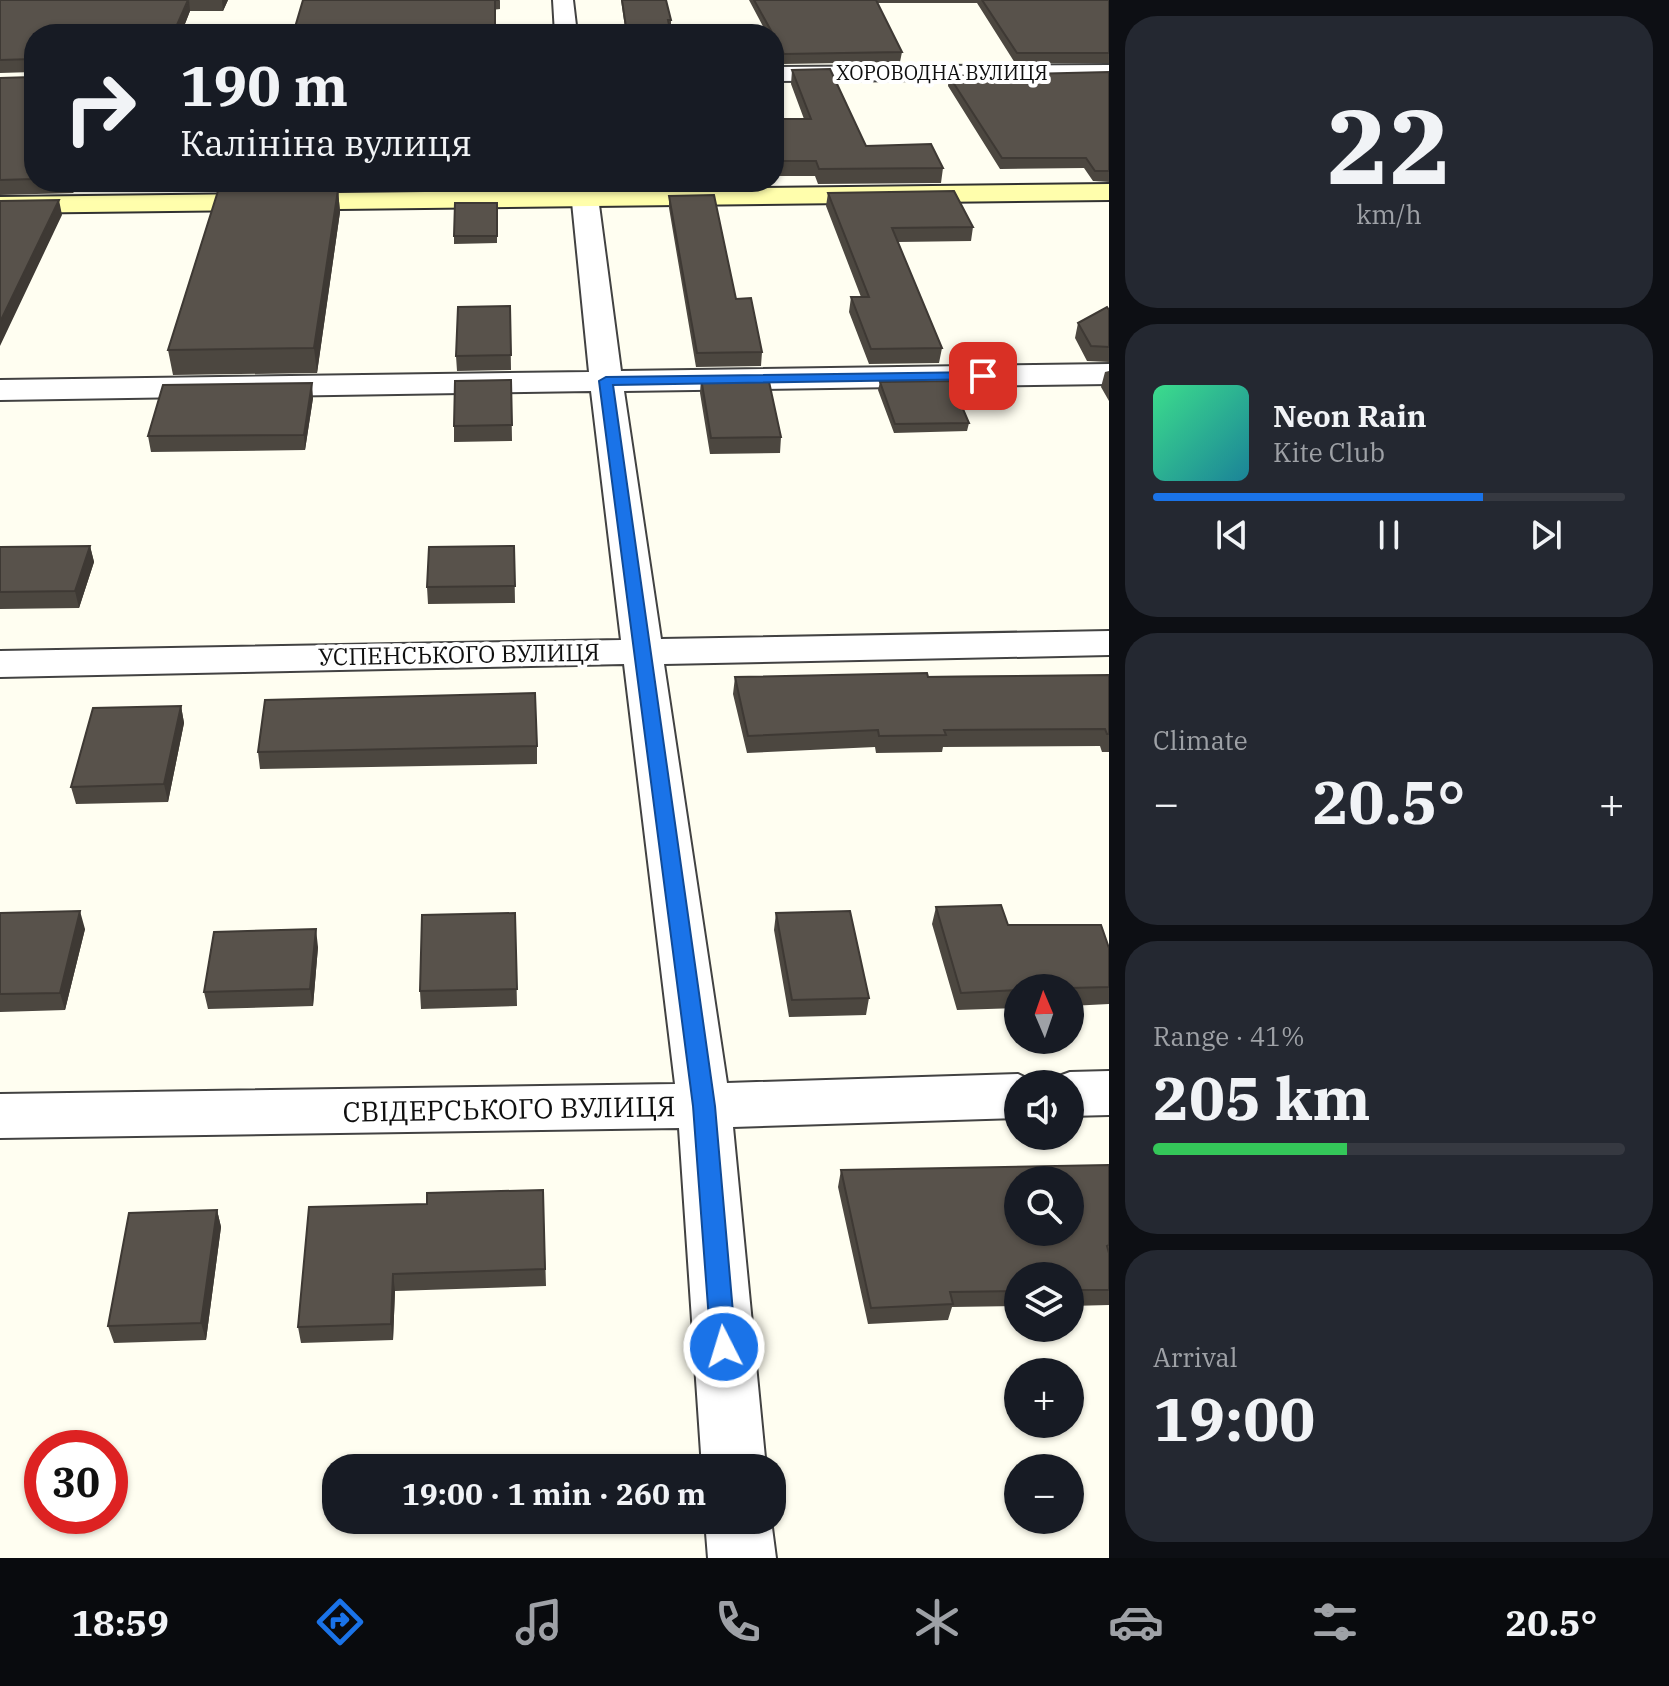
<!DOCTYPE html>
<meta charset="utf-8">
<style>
body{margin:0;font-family:"IBM Plex Serif",serif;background:#242831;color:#f1f3f6;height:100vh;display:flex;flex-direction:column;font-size:30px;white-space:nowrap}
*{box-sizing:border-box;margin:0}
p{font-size:26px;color:#9ea1a6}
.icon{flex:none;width:44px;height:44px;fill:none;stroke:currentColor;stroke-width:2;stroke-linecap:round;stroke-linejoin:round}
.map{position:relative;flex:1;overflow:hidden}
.side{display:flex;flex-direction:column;gap:16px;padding:16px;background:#0d0f14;width:560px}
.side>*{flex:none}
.top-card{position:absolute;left:24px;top:24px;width:760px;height:168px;border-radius:32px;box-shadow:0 2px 6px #0004;background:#171b24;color:#f1f3f6;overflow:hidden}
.needle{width:52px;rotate:358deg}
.controls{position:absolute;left:1004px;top:974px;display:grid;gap:16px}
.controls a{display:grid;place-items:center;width:80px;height:80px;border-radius:50%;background:#171b24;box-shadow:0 2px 6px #0004;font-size:40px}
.speed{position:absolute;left:24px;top:1430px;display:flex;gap:16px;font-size:40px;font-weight:700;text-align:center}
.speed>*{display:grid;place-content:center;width:104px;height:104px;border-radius:50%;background:#171b24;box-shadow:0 2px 6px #0004;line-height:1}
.speed .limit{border:12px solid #d22;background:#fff;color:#111}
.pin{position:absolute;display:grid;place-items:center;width:68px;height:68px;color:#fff;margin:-34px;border-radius:16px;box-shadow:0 4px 12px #0006}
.me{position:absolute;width:88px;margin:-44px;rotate:355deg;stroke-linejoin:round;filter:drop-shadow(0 0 6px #0008)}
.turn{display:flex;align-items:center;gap:28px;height:168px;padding:0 24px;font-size:36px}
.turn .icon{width:104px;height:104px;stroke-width:2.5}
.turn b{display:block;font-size:56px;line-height:68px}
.big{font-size:60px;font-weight:800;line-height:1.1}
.side .widget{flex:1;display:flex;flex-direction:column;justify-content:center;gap:12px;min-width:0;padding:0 28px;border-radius:32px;background:#242831}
.side .dial{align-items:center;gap:0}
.dial b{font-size:104px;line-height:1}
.song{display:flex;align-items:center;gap:24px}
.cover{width:96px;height:96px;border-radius:12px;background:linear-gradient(135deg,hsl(150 70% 55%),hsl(190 70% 35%))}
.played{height:8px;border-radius:4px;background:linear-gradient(90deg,#1a73e8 70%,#363941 70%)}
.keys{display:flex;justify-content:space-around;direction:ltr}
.heat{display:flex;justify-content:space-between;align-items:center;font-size:44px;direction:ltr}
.charge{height:12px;border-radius:6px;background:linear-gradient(90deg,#34c759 41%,#363941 0)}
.trip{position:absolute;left:322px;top:1454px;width:464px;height:80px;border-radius:32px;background:#171b24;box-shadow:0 2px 6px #0004;font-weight:800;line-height:80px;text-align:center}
.tabs{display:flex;height:128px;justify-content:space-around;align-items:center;background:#090b0e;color:#9ea1a6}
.tabs .icon{width:56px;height:56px}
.tabs .selected{color:#1a73e8}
.tabs b{font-size:36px;color:#f1f3f6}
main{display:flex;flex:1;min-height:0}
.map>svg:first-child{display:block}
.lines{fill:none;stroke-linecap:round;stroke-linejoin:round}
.street-casing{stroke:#424242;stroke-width:4}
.secondary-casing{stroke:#313131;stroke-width:4}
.street{fill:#fff;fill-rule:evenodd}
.secondary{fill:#fffeac;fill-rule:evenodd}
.wall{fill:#4c4740}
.shaded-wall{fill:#3e3934}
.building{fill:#58524b;stroke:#3e3934;stroke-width:2;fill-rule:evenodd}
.route{fill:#1a73e8;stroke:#114b97;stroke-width:2}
.labels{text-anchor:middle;stroke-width:8;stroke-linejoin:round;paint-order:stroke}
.far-street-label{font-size:20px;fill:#0f0f0f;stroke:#fff}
.street-label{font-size:24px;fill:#0f0f0f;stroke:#fff}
.near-street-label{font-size:28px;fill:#0f0f0f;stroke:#fff}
</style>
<main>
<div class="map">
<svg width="1109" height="1558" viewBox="0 0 1109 1558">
<rect width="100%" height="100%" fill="#fffef1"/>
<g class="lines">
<defs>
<path id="street" d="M553 0H573L577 34H555Z
M1109 65V79L774 81V67Z
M570 182H596L621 371 1109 364V384L624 391 661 639 1109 631V655L664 664 727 1083 1018 1074 1039 1084H1018V1118L733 1127 766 1468H702L679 1128 0 1138V1094L675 1084 624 664 0 677V651L621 640 591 391 0 400V380L589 372Z
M1109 1071V1115L1070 1116V1084H1048L1051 1079 1070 1072Z
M705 1520H771L776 1558H708Z"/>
<path id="secondary" d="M1109 184V200L0 213V197Z"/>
</defs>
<use href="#street" class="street-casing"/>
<use href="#secondary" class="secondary-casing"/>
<use href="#street" class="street"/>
<use href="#secondary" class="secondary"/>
</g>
<path class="wall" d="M0 0H228L223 11H190L181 34H34V182H79L73 193 0 195V78L33 77V72L0 73Z
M500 0V9L293 34Z
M621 0H666L671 20V26H669L671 34H626Z
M749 0H1109V63H1015L977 3H877L902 52 900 62 783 64 774 47V34H767Z
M792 70 866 146 943 168 941 183 818 184 815 176H774V119H804L791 84Z
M1109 72V182L1093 181 1084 168 1000 169 948 86 949 76Z
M225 182H343L342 190H338L340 212 317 373 173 375 168 350 227 191Z
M456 182H498V188L456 189Z
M665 182H709V186H665Z
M828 193 973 227 971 241 898 242 942 348 939 363 869 364 849 312 851 297H861L826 206Z
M669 196 736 299 762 352 761 366 696 367 669 208Z
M497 203V243L454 244V236Z
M510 306 511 370 457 371 456 356Z
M1109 310V362L1087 361 1075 338 1078 323Z
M1109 371V401L1101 387 1105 372Z
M701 378 781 437 780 453 710 454 700 393Z
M511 380 512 441 454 442V426Z
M880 382 969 423 967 431 894 433 878 390Z
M313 398 305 450 151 452 148 436Z
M90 546 94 562 79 608 0 609V547Z
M514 546 515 603 428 604 427 587Z
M1109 675V752H1102L1100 746 943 747 942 752 876 753 875 747 747 753 733 694 735 677Z
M181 706 184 723 168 802 76 804 71 787Z
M537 746V764L260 769 258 752Z
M936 907 1008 925 1109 948V1004L1070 1006V988H1018V1008L957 1010 932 924Z
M0 913 85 929 65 1010 0 1012Z
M515 913 517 1006 421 1009 420 991Z
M776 913 869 998 866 1015 789 1017 774 930Z
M318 947 313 1006 208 1009 204 992Z
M1109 1165V1305L1070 1306V1276H1018V1306L952 1307 948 1320 868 1324 838 1187 841 1170Z
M543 1190 546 1286 395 1291 393 1340 301 1343 298 1327 427 1204Z
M217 1210 221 1227 206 1340 114 1343 108 1326Z"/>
<path class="shaded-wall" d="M189 0 190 11 181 34H173Z
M222 0H228L223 11Z
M71 182H79L73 193Z
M338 190 340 212 317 373 314 348Z
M59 200 62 215 0 346V322Z
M312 383 313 398 305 450 304 435Z
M90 546 94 562 79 608 75 591Z
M181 706 184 723 168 802 164 784Z
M80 911 85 929 65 1010 60 993Z
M316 929 318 947 313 1006 310 989Z
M217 1210 221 1227 206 1340 201 1323Z
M393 1274 395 1291 393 1340 391 1324Z"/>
<path class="building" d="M0 0H188L173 34H34V179L0 180V78L33 77V59L0 60Z
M303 0H499H495V34H293Z
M622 0H666L671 20H668L671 34H627Z
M754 0H876L902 52 784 54Z
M982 0H1109V53H1017Z
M830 69 866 146 931 144 943 168 819 169 816 161H774V119H811L792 70Z
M1109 72V171H1095L1086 158H1002L949 76Z
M338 190 314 348 168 350 218 191Z
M954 191 973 227 892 228 942 348 871 349 851 297H869L828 193Z
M714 195 736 299 751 298 762 352 697 353 669 196Z
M59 200 0 322V201Z
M455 203H497V236H454Z
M510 306 511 355 456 356 458 307Z
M1107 307 1109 310V347L1091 346 1078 323Z
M768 377 781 437 711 438 701 378Z
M511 380 512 425 454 426 455 381Z
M951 381 969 423 895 424 880 382Z
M312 383 304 435 148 436 163 385Z
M90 546 75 591 0 592V547Z
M514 546 515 586 427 587 429 547Z
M927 673 928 677 1109 675V734H1107L1105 729 944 730 946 735 879 736 878 730 748 736 735 677Z
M535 693 537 746 258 752 265 700Z
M181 706 164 784 71 787 93 708Z
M1001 905 1008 925H1101L1109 948V987L1070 988H1018V990L961 993 936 907Z
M80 911 60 993 0 994V913Z
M850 911 869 998 792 1000 776 913Z
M515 913 517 989 420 991 422 915Z
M316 929 310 989 204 992 214 932Z
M1109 1165V1245L1107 1246 1109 1253V1290H1070V1276H1018V1291L950 1292 953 1304 871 1308 841 1170ZM1018 1180H1070V1232H1018Z
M543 1190 545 1269 393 1274 391 1324 298 1327 309 1207 427 1204V1193Z
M217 1210 201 1323 108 1326 129 1213Z"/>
<path class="route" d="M983 372 988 373V379L613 385 715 1106 736 1347 733 1356 724 1359 715 1356 711 1347 693 1106 599 381 606 377Z"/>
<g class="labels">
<g class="far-street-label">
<text x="942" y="80">ХОРОВОДНА ВУЛИЦЯ</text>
</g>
<g class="street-label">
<text transform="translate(459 655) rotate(-1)" y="8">УСПЕНСЬКОГО ВУЛИЦЯ</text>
</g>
<g class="near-street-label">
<text transform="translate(509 1109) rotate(-1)" y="10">СВІДЕРСЬКОГО ВУЛИЦЯ</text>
</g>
</g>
</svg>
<div class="controls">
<a><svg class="needle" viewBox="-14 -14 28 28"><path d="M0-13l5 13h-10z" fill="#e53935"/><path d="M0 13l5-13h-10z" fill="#9ea1a6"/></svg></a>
<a><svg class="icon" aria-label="sound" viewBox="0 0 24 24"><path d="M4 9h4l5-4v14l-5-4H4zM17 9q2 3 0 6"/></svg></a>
<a><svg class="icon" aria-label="search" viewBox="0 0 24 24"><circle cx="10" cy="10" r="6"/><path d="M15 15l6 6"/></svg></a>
<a><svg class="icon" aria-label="layers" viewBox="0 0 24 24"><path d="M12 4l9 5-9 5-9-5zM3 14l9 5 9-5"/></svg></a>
<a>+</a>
<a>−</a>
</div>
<div class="speed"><div class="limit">30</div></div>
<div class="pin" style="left:983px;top:376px;background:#d93025"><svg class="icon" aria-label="arrive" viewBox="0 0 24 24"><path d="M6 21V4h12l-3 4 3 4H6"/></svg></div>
<svg class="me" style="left:724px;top:1347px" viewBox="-20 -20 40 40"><circle r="17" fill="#1a73e8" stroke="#fff" stroke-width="3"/><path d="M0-11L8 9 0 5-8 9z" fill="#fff"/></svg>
<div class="trip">19:00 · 1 min · 260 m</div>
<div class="top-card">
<div class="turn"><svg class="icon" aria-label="right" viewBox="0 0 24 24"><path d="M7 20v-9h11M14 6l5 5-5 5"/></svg><div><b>190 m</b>Калініна вулиця</div></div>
</div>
</div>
<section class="side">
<div class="widget dial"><b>22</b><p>km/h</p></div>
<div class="widget">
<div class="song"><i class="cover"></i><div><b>Neon Rain</b><p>Kite Club</p></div></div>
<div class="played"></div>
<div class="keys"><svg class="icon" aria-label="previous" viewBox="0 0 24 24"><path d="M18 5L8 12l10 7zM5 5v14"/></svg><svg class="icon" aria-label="pause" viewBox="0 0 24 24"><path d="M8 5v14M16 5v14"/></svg><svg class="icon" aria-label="next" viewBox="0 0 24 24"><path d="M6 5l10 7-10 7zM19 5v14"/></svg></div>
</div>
<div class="widget"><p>Climate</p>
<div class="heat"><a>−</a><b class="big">20.5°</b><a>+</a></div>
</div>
<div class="widget"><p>Range · 41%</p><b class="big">205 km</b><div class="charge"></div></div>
<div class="widget"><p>Arrival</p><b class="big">19:00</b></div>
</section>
</main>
<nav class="tabs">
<b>18:59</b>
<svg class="icon selected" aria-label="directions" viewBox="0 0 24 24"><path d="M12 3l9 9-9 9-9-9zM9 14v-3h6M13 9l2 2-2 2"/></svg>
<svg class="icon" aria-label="music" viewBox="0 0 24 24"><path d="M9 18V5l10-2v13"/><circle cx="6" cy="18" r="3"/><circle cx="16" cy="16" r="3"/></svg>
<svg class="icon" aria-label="phone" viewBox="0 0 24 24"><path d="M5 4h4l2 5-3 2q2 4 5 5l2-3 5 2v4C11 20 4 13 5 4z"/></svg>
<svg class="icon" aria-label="climate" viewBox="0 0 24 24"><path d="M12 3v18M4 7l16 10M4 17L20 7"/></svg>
<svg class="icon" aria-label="car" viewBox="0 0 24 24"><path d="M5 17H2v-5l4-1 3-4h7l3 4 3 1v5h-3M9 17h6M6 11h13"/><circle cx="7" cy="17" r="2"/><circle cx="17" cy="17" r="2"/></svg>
<svg class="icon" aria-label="filters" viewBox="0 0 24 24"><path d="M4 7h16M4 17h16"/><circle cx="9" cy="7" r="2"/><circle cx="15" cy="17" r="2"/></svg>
<b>20.5°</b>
</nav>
